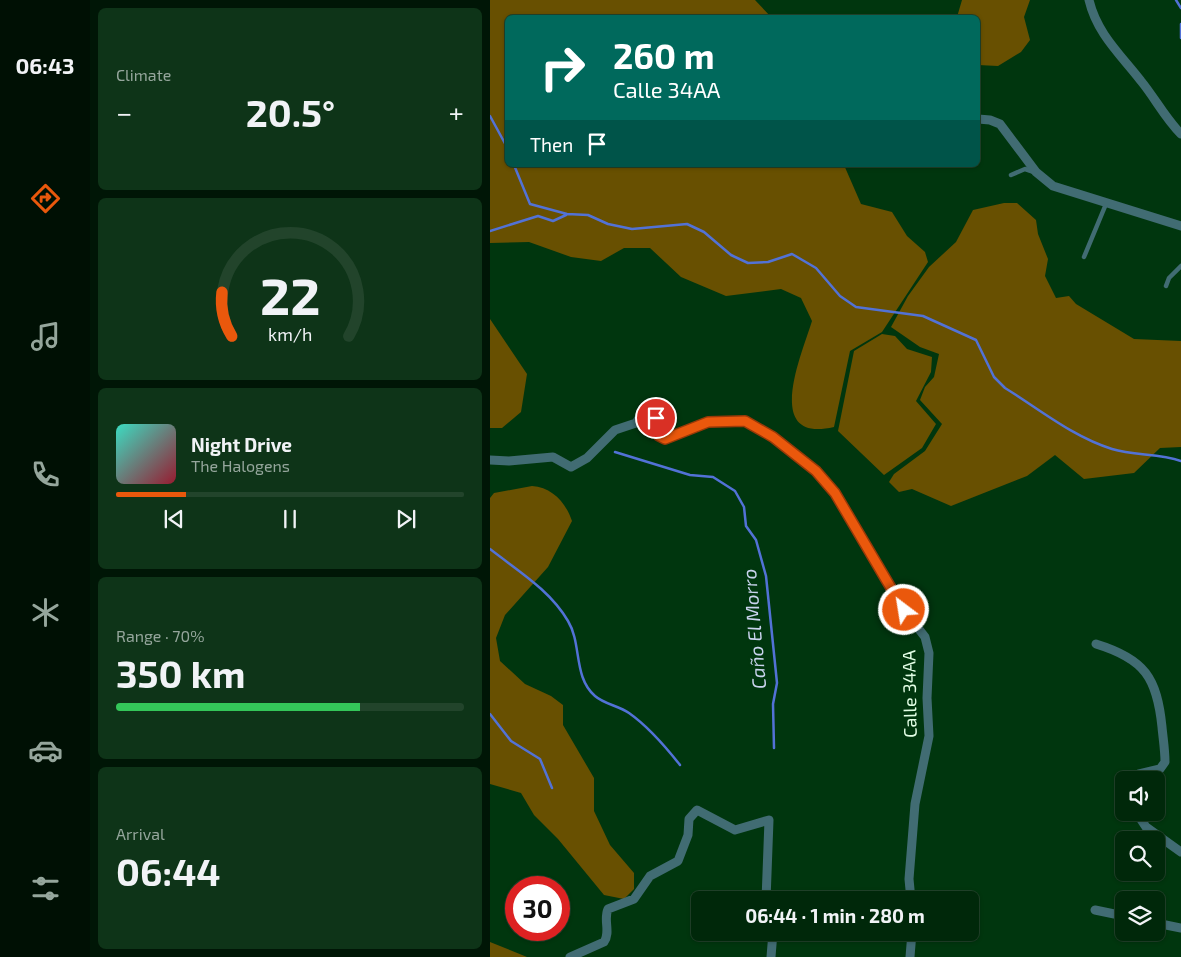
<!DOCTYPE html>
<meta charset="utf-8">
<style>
body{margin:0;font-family:"Exo 2",sans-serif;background:#0e3418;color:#f1f3f6;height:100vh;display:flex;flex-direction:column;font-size:19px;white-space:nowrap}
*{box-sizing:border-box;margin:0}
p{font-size:16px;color:#95a69c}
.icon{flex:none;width:28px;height:28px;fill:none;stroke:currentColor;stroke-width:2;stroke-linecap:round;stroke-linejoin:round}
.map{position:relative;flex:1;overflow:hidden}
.drawer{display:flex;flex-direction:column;gap:8px;padding:8px;background:#001606;width:400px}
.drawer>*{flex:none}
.top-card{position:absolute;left:15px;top:15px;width:475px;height:152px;border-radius:8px;box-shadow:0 1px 4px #0004,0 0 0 1px #22442b;background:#00695c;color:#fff;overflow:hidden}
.controls{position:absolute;left:625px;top:771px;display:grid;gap:10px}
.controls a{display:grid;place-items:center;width:50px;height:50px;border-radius:8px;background:#00280a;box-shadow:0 1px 4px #0004,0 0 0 1px #22442b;font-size:25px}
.speed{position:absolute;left:15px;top:876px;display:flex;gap:10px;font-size:25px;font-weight:700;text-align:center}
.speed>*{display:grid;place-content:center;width:65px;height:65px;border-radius:50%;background:#00280a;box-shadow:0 1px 4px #0004,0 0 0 1px #22442b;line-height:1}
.speed .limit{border:8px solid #d22;background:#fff;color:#111}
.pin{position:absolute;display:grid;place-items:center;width:42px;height:42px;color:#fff;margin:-21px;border:2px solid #fff;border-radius:50%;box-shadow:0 1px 5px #0007}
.me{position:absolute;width:55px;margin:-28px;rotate:329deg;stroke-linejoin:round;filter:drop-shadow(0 0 4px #0008)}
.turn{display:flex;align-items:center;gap:18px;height:105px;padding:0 25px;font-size:22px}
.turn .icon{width:65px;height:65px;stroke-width:2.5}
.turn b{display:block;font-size:35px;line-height:42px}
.then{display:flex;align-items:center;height:48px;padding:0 25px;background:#0003;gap:10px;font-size:19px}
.big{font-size:38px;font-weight:700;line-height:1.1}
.drawer .widget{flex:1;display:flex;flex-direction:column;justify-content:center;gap:8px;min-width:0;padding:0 18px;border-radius:8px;background:#0e3418}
.drawer .dial{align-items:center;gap:0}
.dial svg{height:130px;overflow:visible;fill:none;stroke:#22442b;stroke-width:7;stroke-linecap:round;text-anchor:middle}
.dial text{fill:#f1f3f6;stroke:none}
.song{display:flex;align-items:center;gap:15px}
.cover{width:60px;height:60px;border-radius:8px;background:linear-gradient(135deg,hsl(170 70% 55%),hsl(350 70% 35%))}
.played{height:5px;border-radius:2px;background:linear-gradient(90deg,#ea580c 20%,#22442b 20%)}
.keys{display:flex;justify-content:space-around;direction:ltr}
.heat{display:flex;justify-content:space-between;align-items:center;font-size:28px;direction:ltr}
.charge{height:8px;border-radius:4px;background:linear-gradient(90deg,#34c759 70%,#22442b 0)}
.trip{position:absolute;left:201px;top:891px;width:288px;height:50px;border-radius:8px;background:#00280a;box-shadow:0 1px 4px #0004,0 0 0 1px #22442b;font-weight:700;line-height:50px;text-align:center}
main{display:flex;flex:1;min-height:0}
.tab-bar{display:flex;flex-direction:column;width:90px;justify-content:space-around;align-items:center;background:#001004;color:#95a69c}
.tab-bar .icon{width:35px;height:35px}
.tab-bar .current{color:#ea580c}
.tab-bar b{font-size:22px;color:#f1f3f6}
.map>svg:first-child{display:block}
.green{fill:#685001}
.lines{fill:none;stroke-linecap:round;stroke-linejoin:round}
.stream{stroke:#5272d6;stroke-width:2.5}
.lane{stroke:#416c73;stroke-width:4.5}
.street{stroke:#416c73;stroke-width:9}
.route-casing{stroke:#983908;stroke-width:12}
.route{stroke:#ea580c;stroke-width:9}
.labels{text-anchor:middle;stroke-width:5;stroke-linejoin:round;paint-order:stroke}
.street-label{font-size:18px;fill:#e2fee5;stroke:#00360e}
.water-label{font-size:19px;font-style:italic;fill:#c9d3ed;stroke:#00360e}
</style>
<main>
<nav class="tab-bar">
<b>06:43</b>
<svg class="icon current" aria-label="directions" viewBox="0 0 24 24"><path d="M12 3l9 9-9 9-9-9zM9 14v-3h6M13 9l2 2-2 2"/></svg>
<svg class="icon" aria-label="music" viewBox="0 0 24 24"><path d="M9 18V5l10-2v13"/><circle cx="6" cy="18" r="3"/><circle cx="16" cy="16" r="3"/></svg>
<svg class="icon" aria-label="phone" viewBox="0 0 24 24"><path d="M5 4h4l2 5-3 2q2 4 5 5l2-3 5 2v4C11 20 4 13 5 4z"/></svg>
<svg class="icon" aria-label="climate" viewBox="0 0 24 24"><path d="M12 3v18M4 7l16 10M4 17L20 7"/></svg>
<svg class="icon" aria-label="car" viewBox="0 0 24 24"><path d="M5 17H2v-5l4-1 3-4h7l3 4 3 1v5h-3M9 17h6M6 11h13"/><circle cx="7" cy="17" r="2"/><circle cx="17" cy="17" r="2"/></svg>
<svg class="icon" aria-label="filters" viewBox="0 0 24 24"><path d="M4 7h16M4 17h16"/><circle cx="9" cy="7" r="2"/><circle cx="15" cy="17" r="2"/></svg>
</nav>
<section class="drawer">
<div class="widget"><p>Climate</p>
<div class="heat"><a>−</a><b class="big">20.5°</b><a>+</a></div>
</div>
<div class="widget dial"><svg viewBox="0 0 100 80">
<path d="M14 69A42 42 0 1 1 86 69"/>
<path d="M14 69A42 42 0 0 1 8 42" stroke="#ea580c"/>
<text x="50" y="56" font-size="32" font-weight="700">22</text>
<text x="50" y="72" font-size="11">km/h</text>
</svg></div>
<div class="widget">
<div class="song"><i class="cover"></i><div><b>Night Drive</b><p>The Halogens</p></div></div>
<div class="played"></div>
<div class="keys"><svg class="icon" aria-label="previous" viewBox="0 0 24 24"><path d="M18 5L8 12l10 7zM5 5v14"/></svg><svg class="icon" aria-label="pause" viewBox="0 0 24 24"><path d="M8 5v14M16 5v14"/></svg><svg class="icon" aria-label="next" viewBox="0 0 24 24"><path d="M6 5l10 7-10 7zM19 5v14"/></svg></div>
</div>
<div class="widget"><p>Range · 70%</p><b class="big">350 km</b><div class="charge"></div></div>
<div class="widget"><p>Arrival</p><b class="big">06:44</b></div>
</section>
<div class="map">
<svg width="691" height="957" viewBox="0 0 691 957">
<rect width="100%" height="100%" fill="#00360e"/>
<path class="green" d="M0 0H265L281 17 18 18V165H354L371 204 402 212 417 236 435 252 438 262 392 332 360 351 344 427C272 444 312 354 322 321L311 298 291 289 236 296 191 277 160 248H134L111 261 81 257 39 242 0 243Z
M472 0H540L534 17 540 40 531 52 508 66 488 65V18L467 17Z
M514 203H527L546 220 548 234 558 259 555 276 566 298 579 296 586 304 644 339 691 341V447L670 448 644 473 594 479 565 455 537 476 461 506 422 489 409 492 399 482 404 474 435 451 452 424 430 400 435 387 444 377 449 354 430 347 401 327 418 296 439 267 466 242 483 210Z
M0 319 37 374 31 412 12 428H0Z
M392 334 405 336 417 349 442 357 441 372 426 401 446 424 432 448 394 475 348 431 364 351Z
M42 486C62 487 76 503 82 521L58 567 15 615 6 638 10 661 35 684 61 696 73 705V725L104 778V811L120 845 144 873V889L134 899 114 895 68 839 44 815 31 793 0 784V498L4 493Z
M0 942 37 957H0Z"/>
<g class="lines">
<path class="stream" d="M686 0 691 8
M691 24V38
M0 116 18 149
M24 165 40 204 77 214 98 215 118 224 142 229 197 224 214 232 241 255 258 263 278 262 302 254 326 268 350 296 366 307 433 316 486 340 504 377 515 388C549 409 583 437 622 449 644 456 669 453 691 461
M0 231 48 216 63 221 76 215
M125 452 200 475 223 477 245 491 254 507 256 526 266 540 276 576 287 683 283 704 284 748
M0 549C28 571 60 590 78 621 92 644 83 677 105 696 114 704 129 706 139 713 159 727 175 746 190 765
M0 714 21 741 50 759 62 788"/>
<path class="lane" d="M521 175 535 169 544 172
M594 257 616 204
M676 286 679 278 691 266"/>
<path class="street" d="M599 0C607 34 631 55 651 81 665 98 675 118 691 134
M488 119 500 120 510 124 546 172 563 186 691 226
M0 460 19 461 63 457 81 467 97 458 125 430 146 423 158 404 162 403 165 405 169 436 175 439 218 422 255 421 283 437 326 471 345 493 414 610 435 637 439 653 437 698 439 736 425 804 419 879 421 900
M606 644C655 659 667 678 672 727 673 738 675 750 675 762L670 769 649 774 641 780
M646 812 656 827 691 852
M605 910 634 916
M666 923 691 928
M80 957 114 942C121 932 113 920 118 909L144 899 160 876 188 861 198 835 199 819 207 810 245 830 279 820 276 900
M281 957 283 932
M420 957 422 932"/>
</g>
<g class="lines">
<defs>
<path id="route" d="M166 418 169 436 175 439 218 422 255 421 283 437 326 471 345 493 414 610"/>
</defs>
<use href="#route" class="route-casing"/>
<use href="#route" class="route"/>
</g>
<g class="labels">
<g class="street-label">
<text transform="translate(420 694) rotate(-91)" y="6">Calle 34AA</text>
</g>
<g class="water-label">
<text transform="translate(264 629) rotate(-95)" y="7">Caño El Morro</text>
</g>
</g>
</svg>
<div class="controls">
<a><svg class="icon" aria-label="sound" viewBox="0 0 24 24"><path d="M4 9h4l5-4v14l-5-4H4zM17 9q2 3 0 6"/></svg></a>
<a><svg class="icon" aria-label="search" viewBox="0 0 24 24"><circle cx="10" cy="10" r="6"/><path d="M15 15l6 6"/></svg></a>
<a><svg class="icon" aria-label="layers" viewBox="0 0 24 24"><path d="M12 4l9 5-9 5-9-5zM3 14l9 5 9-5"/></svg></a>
</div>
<div class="speed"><div class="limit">30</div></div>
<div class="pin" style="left:166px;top:418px;background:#d93025"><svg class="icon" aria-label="arrive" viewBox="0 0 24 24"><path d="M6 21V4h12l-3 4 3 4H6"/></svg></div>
<svg class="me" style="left:414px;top:610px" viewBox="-20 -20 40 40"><circle r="17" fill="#ea580c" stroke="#fff" stroke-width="3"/><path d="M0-11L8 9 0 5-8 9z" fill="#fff"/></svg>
<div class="trip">06:44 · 1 min · 280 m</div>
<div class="top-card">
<div class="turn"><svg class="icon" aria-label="right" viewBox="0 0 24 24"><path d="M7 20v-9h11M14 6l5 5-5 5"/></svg><div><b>260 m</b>Calle 34AA</div></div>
<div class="then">Then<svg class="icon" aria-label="arrive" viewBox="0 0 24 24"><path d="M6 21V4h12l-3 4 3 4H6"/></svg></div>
</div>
</div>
</main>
